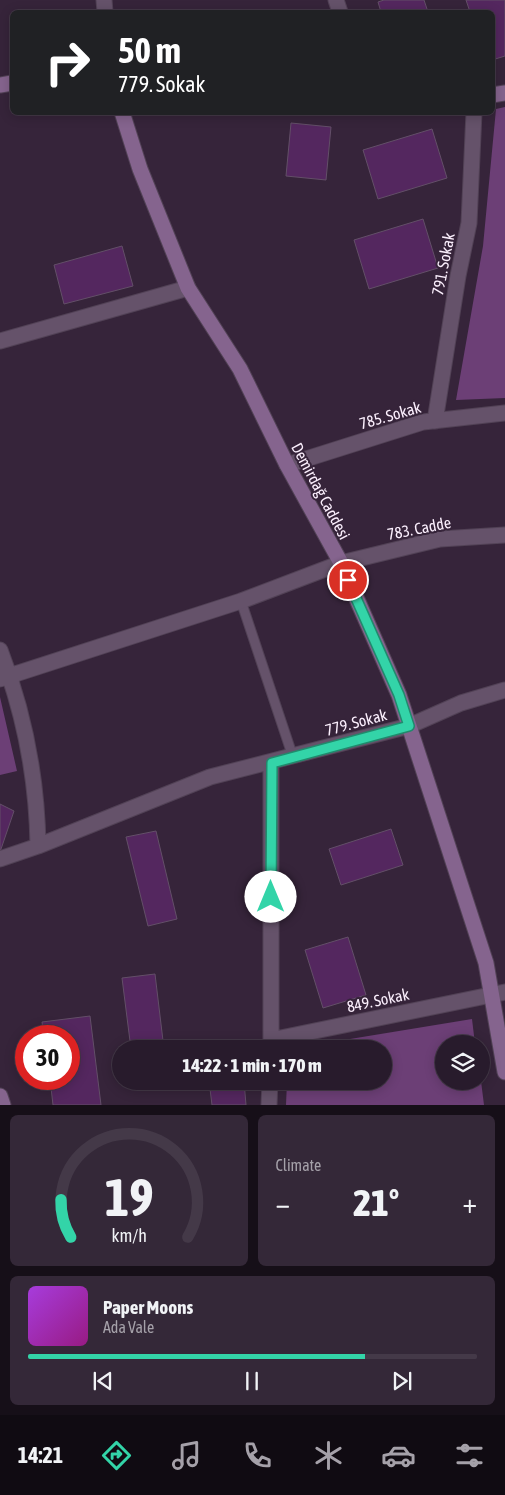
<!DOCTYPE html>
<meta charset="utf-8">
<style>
body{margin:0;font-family:"Asap Condensed",sans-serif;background:#342838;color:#f1f3f6;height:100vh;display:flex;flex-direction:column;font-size:19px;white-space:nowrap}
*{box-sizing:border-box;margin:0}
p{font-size:16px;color:#a5a1a9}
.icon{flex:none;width:28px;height:28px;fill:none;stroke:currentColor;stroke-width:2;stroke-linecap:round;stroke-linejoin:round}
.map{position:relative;height:1105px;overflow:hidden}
.sheet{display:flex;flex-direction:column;gap:10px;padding:10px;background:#160f18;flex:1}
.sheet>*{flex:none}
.banner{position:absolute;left:10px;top:10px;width:485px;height:105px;border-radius:8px;box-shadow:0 2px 12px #0003,0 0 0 1px #443948;background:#202124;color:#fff;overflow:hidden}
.controls{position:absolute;left:435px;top:1035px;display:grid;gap:10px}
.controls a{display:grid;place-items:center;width:55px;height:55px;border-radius:50%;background:#281b2c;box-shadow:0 2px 12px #0003,0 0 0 1px #443948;font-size:25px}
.speed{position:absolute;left:15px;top:1025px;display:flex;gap:10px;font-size:25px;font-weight:700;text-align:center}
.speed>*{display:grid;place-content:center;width:65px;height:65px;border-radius:50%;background:#281b2c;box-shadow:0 2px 12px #0003,0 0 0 1px #443948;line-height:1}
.speed .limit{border:8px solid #d22;background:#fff;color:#111}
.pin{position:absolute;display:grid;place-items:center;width:42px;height:42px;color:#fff;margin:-21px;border:2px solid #fff;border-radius:50%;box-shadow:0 1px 5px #0007}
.me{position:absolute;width:55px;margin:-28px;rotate:0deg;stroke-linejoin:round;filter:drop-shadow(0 0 4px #0008)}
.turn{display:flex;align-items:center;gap:18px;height:105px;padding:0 25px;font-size:22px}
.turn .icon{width:65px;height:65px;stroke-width:2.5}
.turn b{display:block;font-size:35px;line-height:42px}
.big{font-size:38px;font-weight:800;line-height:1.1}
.sheet .card{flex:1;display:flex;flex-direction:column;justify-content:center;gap:8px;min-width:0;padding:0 18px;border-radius:8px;background:#342838}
.sheet .dial{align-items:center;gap:0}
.dial svg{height:130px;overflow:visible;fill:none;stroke:#443948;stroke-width:7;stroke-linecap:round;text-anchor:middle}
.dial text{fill:#f1f3f6;stroke:none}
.song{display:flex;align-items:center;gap:15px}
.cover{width:60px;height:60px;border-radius:8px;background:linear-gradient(135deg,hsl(280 70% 55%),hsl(310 70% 35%))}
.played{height:5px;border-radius:2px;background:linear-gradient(90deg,#33d4a8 75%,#443948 75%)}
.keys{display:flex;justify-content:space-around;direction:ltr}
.heat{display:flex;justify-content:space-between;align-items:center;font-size:28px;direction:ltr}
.sheet .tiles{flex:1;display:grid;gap:10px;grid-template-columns:1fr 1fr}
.card:last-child{grid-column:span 2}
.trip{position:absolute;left:112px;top:1040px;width:280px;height:50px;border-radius:25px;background:#281b2c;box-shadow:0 2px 12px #0003,0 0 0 1px #443948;font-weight:800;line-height:50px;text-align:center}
.tabs{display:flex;height:80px;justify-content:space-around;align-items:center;background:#100b12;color:#a5a1a9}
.tabs .icon{width:35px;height:35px}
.tabs .active{color:#33d4a8}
.tabs b{font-size:22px;color:#f1f3f6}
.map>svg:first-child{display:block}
.green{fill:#6c3f76}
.building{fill:#54275f;stroke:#634f68}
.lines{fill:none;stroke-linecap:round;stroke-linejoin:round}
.lane-casing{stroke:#524256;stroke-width:11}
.street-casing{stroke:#524256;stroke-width:17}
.secondary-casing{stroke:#524256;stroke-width:17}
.lane{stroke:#65526a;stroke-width:9}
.street{stroke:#65526a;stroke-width:15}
.secondary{stroke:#85648e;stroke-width:15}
.route-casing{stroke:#218a6d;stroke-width:12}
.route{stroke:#33d4a8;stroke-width:9}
.labels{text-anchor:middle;stroke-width:4;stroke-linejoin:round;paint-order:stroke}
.street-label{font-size:16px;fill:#fbeffd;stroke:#36243a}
</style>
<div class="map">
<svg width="505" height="1105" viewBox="0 0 505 1105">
<rect width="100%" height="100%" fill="#36243a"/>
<path class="green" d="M505 107V398L456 400 483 246 496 109Z
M0 697 17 771 0 775Z
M472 1019 475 1044H444V1081H481L484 1105H286L287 1081H384V1049H289Z"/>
<path class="building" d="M384 0H424L428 12H381L378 2Z
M466 0H505V56L492 60V12H470Z
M291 123 331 127 326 180 286 176Z
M432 129 447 178 378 199 363 150Z
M423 219 438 268 369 289 354 240Z
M122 246 133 286 64 304 54 265Z
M0 804 14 811 0 852Z
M391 829 403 865 341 885 329 849Z
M156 831 177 919 148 926 126 837Z
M348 937 366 995 323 1008 305 950Z
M155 974 164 1049H131L122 978Z
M90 1016 101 1105H53L50 1079H69V1036H44L42 1022Z
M209 1081H244L246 1105H212Z"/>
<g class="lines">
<defs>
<path id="lane" d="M241 601 293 757"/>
<path id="street" d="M104 0 105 12
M336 0 340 12
M0 341 188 288
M435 421 458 276 469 223 474 112
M287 465 423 422 505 413
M0 650C24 712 37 780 38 846
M0 679 241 601 341 563 440 539 505 535
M0 859 38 846 210 777 409 726 461 703 505 690
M271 1040 505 992
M271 1049V763
M269 1105 270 1081"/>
<path id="secondary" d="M0 85 12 83
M492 95 505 93
M122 112 140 169 188 288 240 369 287 465 341 563 399 695 486 963 505 1072
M0 1096 3 1105"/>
</defs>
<use href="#lane" class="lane-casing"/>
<use href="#street" class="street-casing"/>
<use href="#secondary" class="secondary-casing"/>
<use href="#lane" class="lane"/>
<use href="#street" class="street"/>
<use href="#secondary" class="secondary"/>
</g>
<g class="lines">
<defs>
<path id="route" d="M271 897 272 763 409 726 399 695 348 580"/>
</defs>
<use href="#route" class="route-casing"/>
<use href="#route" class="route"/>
</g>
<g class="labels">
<g class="street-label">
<text transform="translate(443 264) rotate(-79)" y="6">791. Sokak</text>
<text transform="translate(390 415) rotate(-16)" y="6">785. Sokak</text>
<text transform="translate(321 491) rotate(62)" y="6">Demirdağ Caddesi</text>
<text transform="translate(419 528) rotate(-11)" y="6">783. Cadde</text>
<text transform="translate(356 722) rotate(-15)" y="6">779. Sokak</text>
<text transform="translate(378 1000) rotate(-12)" y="6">849. Sokak</text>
</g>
</g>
</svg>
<div class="controls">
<a><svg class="icon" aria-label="layers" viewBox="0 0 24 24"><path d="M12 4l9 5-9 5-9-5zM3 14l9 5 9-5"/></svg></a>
</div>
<div class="speed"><div class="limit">30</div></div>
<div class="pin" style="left:348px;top:580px;background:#d93025"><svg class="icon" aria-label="arrive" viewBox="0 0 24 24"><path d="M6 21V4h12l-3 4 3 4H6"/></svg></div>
<svg class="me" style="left:271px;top:897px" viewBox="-20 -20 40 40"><circle r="19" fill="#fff"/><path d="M0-13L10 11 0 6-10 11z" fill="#33d4a8"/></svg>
<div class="trip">14:22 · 1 min · 170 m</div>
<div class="banner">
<div class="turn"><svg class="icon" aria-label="right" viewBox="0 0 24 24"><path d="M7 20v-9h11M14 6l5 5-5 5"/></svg><div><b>50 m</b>779. Sokak</div></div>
</div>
</div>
<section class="sheet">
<div class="tiles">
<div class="card dial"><svg viewBox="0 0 100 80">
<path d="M14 69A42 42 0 1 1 86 69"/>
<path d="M14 69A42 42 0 0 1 8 46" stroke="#33d4a8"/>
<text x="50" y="56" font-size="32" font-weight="700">19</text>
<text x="50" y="72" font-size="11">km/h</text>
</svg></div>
<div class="card"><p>Climate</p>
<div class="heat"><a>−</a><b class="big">21°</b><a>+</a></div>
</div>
<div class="card">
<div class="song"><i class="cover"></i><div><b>Paper Moons</b><p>Ada Vale</p></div></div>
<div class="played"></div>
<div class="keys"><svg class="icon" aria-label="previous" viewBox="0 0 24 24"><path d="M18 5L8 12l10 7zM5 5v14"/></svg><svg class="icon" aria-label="pause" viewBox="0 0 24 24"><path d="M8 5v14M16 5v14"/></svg><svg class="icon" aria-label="next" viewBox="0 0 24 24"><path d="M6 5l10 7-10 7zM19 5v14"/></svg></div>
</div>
</div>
</section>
<nav class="tabs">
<b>14:21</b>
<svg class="icon active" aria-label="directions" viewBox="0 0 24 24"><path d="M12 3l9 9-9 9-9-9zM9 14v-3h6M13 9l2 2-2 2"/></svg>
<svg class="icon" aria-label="music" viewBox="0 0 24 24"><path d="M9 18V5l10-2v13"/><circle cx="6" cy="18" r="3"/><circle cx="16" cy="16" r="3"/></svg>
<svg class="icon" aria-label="phone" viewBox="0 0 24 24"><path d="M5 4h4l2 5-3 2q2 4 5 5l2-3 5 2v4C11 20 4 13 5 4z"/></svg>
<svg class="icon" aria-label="climate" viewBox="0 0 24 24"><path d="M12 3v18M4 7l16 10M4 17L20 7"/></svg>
<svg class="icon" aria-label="car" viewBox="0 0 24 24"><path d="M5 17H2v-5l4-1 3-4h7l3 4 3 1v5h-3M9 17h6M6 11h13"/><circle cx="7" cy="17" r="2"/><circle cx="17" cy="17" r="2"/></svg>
<svg class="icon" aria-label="filters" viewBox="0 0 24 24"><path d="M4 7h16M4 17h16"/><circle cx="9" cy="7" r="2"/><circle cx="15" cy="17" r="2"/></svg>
</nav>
